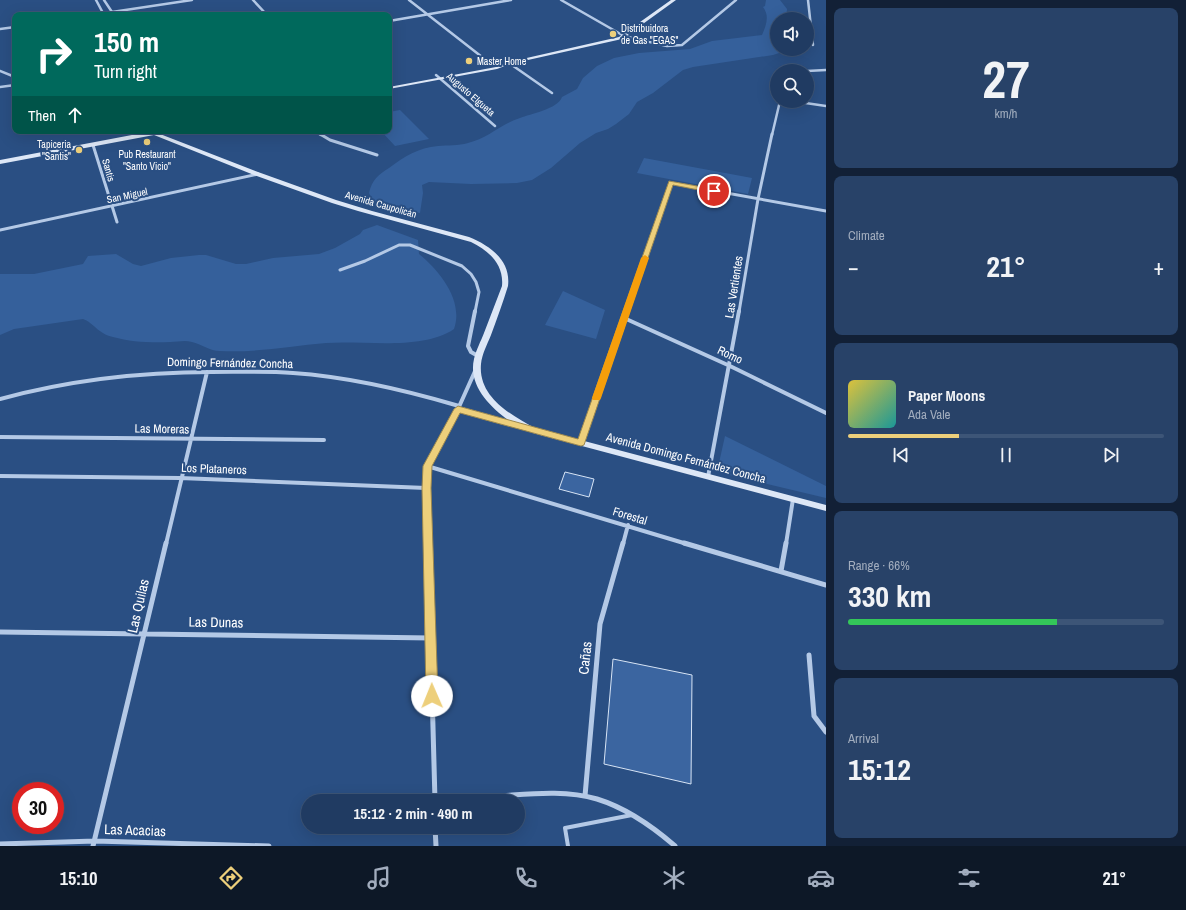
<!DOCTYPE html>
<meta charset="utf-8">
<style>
body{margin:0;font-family:"Archivo Narrow",sans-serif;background:#284268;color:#f1f3f6;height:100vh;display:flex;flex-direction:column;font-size:15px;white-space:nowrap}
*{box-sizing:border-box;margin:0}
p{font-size:13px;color:#a2adbe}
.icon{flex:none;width:22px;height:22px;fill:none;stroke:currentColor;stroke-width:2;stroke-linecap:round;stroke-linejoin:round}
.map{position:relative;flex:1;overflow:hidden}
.sheet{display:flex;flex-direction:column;gap:8px;padding:8px;background:#122036;width:360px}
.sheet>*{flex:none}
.banner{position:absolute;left:12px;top:12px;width:380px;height:122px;border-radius:8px;box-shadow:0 4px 16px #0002,0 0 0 1px #3d5577;background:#00695c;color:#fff;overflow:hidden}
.tools{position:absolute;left:770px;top:12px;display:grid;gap:8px}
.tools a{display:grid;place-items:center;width:44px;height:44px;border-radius:50%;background:#203b62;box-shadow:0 4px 16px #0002,0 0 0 1px #3d5577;font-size:20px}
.speed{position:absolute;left:12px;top:782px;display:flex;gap:8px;font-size:20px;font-weight:700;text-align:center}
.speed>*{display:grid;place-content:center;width:52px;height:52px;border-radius:50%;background:#203b62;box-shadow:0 4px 16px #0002,0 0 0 1px #3d5577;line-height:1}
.speed .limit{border:6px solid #d22;background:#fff;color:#111}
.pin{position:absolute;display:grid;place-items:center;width:34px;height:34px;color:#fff;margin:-17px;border:2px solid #fff;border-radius:50%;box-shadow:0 1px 4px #0007}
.me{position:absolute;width:44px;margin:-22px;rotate:359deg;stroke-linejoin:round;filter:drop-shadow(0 0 3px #0008)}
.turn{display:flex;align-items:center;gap:14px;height:84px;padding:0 16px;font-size:18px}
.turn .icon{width:52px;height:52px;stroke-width:2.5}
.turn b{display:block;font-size:28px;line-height:34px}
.then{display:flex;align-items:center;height:38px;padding:0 16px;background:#0003;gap:8px;font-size:15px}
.big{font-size:30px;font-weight:700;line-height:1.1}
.sheet .card{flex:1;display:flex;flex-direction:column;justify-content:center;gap:6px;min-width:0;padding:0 14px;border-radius:8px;background:#284268}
.sheet .dial{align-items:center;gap:0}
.dial b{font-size:52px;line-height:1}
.song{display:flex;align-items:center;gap:12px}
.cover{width:48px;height:48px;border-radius:6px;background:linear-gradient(135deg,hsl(50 70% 55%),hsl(180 70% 35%))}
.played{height:4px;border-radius:2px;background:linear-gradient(90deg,#edcf7b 35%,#3d5577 35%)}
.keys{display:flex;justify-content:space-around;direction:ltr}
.heat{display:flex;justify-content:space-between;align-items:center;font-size:22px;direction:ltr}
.charge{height:6px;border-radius:3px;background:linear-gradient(90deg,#34c759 66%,#3d5577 0)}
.trip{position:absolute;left:301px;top:794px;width:224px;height:40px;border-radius:20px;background:#203b62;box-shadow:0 4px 16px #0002,0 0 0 1px #3d5577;font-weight:700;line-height:40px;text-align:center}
.tab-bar{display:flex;height:64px;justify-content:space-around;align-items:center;background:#0d1827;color:#a2adbe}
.tab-bar .icon{width:28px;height:28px}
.tab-bar .selected{color:#edcf7b}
.tab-bar b{font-size:18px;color:#f1f3f6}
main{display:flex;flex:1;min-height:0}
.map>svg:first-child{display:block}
.green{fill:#35609b}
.building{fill:#3b65a0;stroke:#d7e4f5}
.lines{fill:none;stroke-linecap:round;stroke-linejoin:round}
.lane{stroke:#b4c9e6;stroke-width:4}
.street-far3{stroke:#b4c9e6;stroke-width:2.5}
.street-far2{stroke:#b4c9e6;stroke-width:3}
.street-far1{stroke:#b4c9e6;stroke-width:4}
.street{stroke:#b4c9e6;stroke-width:5}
.secondary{fill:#dde7f6;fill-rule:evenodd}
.route{fill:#edcf7b;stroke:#9a8750}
.slow{fill:#f59e0b}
.poi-dot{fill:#edcf7b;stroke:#2a4f83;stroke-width:1.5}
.labels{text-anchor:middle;stroke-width:4;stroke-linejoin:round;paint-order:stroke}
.far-poi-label{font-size:10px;fill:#fff;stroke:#2a4f83;text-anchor:start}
.far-street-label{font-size:10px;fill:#fff;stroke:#2a4f83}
.street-label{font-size:12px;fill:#fff;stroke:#2a4f83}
.near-street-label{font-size:14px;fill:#fff;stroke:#2a4f83}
</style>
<main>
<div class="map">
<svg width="826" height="846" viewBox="0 0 826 846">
<rect width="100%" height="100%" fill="#2a4f83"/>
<path class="green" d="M766 0H780L787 9 786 19H777V49L788 50 773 55 693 67 683 70 653 93 637 102 629 114 616 124 608 129 596 133 580 143 551 168 532 180 517 183 471 184 429 182 422 185 423 193 420 213 379 205 374 203 369 193C372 180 378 175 389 168 405 156 418 148 438 146 448 145 458 146 468 143 487 139 501 124 520 118 530 114 558 109 562 97L577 89 583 78 597 66 614 58 639 53 690 49 712 41 762 35C766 26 770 16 763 7L765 6Z
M400 110 429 139 395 146 381 131H389V112Z
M644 158 752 178 748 194 637 173Z
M377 225 418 240 419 254C440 271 464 301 454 329 422 351 363 340 326 343 290 346 256 353 220 351 210 351 201 344 192 342 184 340 178 342 170 342 152 343 131 342 113 337 98 334 93 322 83 319L14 329 0 335V274H34L83 264 88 256 116 254 133 264 141 266 171 258 199 255H206L236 264H246L273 258 319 254 335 248 360 234 363 230Z
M563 291 605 310 596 339 545 325Z
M725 436 826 486V498L717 472Z"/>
<path class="building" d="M565 472 594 479 589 497 559 489Z
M613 659 692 675 691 784 604 764Z"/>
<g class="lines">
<path class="lane" d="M568 846 565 828 632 815"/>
<path class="street-far3" d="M96 0 104 15
M104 0 114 15
M253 0 267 15
M409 0 491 64
M561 0 624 36 667 46 682 45 736 0
M808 0 813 45
M92 15 192 0
M389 21 511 0
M0 29 15 27
M509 63 552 93
M0 71 15 77
M807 71 826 70
M436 75 495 126
M0 87 15 85
M792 101 826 106
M313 131 321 135
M772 135 780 101"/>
<path class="street-far2" d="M320 134 330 140 377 155
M93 145 117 222
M0 230 258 174
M340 270 365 261 399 245H410L462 266 471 274 476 282 479 292 475 312
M626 312 671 183 826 211
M739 312 758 199 772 134"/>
<path class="street-far1" d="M475 311 468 346 471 352 478 356
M624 318 730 366 826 413
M0 399C70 380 140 372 212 372 239 372 266 371 293 373 350 377 405 390 459 406
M0 437 324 440
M581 443 627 311
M427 466 687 544
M0 476 180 478 426 488
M708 477 739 311
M166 544 207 372
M428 544 427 466 458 409 476 369
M623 544 628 525
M786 544 793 499"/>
<path class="street" d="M428 543 435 801
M684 543 826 585
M781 571 786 543
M0 632 431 638
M809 655 814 716 826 732
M585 796 600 624 623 543
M435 799C461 798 486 797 512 795 540 793 569 791 597 799 626 808 652 826 675 846
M435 827 436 846
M0 844 95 841 269 846
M93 846 166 543"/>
<path class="secondary" d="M671 0H676L622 39 510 64 497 69 389 89V87L496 67 509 62 619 37Z
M153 131H171L160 134 258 172 336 200 372 211 469 237C491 246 511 261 508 286 503 302 497 319 491 335 487 345 482 354 481 364 478 397 511 415 535 428L826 505V511L533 433 520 427 517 428 455 411 454 409 458 406 508 420C489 406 468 385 474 359 476 350 481 341 484 333 490 317 496 302 502 286 504 264 489 251 471 242L358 211 332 203 254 175 154 135 0 164V160Z"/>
</g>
<path class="route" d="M669 181 714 189 718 191 714 193 673 185 584 445 581 446 460 413 432 466 431 488 438 696 437 700 432 702 428 700 426 696 422 488 423 466 454 409 458 406 578 439Z"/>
<path class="slow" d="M645 255 649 258 601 398 600 400H593L592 398 641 258Z"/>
<g class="poi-dot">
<circle cx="613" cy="34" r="4"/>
<circle cx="469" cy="61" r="4"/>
<circle cx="147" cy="142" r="4"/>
<circle cx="79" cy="150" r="4"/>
</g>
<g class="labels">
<g class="far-poi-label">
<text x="621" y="32">Distribuidora<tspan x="621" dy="12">de Gas "EGAS"</tspan></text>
<text x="477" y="65">Master Home</text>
<text x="71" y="148" text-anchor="end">Tapiceria<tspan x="71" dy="12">"Santis"</tspan></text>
<text x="147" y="158" text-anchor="middle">Pub Restaurant<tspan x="147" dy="12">"Santo Vicio"</tspan></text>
</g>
<g class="far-street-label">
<text transform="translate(471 94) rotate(41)" y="4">Augusto Elgueta</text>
<text transform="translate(109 170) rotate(74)" y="4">Santis</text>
<text transform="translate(127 195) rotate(-12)" y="4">San Miguel</text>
<text transform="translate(381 204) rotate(16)" y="4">Avenida Caupolicán</text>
</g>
<g class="street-label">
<text transform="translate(734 287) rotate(-81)" y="4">Las Vertientes</text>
<text transform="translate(730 355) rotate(25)" y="4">Romo</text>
<text transform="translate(230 363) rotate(1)" y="4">Domingo Fernández Concha</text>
<text transform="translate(162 429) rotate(1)" y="4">Las Moreras</text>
<text transform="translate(686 458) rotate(15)" y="4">Avenida Domingo Fernández Concha</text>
<text transform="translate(214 469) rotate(2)" y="4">Los Plataneros</text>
<text transform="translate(630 516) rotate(17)" y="4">Forestal</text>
</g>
<g class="near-street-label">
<text transform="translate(138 606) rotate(-77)" y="5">Las Quilas</text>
<text transform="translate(216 622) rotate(1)" y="5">Las Dunas</text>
<text transform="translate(585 658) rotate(-84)" y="5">Cañas</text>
<text transform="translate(135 830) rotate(2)" y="5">Las Acacias</text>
</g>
</g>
</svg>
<div class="tools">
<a><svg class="icon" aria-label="sound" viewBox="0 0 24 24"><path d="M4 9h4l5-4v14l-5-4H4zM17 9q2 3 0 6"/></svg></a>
<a><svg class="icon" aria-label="search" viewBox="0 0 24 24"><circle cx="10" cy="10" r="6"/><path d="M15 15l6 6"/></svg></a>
</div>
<div class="speed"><div class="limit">30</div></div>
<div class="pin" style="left:714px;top:191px;background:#d93025"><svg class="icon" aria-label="arrive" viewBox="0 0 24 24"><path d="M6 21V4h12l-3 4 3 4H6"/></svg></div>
<svg class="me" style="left:432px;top:696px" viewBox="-20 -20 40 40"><circle r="19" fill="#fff"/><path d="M0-13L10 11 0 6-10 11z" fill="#edcf7b"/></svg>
<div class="trip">15:12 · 2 min · 490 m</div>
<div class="banner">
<div class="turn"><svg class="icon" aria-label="right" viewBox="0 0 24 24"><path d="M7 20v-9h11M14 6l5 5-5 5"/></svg><div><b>150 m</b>Turn right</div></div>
<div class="then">Then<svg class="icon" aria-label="ahead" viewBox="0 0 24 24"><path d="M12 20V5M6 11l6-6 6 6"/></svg></div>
</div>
</div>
<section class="sheet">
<div class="card dial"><b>27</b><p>km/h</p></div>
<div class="card"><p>Climate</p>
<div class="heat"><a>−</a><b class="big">21°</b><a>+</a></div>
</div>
<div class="card">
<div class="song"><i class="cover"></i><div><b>Paper Moons</b><p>Ada Vale</p></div></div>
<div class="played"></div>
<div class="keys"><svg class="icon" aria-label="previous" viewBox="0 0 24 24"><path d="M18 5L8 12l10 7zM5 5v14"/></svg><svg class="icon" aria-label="pause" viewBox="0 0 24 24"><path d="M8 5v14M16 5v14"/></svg><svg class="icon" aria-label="next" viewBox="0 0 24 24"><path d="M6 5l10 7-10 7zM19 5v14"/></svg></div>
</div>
<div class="card"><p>Range · 66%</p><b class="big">330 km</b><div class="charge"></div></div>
<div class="card"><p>Arrival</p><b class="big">15:12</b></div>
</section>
</main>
<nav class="tab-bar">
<b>15:10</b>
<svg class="icon selected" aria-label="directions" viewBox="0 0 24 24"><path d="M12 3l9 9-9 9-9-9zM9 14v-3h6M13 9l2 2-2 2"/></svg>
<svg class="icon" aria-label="music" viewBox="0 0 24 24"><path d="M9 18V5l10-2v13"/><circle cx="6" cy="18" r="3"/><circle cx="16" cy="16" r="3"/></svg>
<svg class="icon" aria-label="phone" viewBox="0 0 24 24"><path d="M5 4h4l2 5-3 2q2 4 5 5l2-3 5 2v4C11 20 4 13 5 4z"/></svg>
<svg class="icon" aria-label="climate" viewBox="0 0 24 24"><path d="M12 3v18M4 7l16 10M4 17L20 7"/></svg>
<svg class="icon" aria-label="car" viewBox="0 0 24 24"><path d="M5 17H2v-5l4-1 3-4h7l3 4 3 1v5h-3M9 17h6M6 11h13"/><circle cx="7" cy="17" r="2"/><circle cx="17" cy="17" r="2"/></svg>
<svg class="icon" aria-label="filters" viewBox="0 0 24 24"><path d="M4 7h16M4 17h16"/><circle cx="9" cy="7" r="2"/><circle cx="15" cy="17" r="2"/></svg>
<b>21°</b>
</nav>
